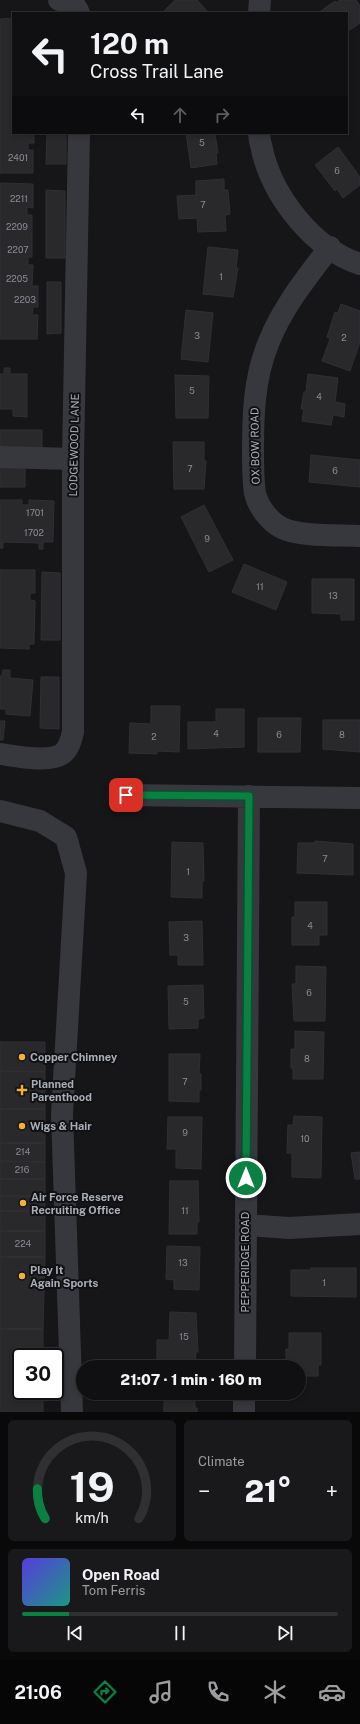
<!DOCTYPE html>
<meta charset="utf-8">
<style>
body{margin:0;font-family:"Public Sans",sans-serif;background:#19191b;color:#f1f3f6;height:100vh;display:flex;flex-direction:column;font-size:15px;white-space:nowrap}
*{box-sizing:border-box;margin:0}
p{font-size:13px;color:#9c9d9f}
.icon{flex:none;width:22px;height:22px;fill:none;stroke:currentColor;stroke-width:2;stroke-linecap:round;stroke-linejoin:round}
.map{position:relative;height:1412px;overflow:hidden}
.sheet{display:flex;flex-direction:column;gap:8px;padding:8px;background:#09090a;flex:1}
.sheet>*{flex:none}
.guide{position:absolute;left:12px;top:12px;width:336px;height:122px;border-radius:0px;box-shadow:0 2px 6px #0003,0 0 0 1px #303032;background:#101012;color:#f1f3f6;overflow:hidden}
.speed{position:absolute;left:12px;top:1348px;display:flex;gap:8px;font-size:20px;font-weight:700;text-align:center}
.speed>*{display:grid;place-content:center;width:52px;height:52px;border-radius:50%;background:#101012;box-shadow:0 2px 6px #0003,0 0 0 1px #303032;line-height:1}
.speed .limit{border:2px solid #111;border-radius:6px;background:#fff;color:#111}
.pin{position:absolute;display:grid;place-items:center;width:34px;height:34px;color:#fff;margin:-17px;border-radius:8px;box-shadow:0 2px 6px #0006}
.me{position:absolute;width:44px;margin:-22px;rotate:0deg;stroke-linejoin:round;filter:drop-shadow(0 0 3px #0008)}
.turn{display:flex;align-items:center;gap:14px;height:84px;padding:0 12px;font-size:18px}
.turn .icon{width:52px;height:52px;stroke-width:2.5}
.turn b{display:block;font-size:28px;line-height:34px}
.lanes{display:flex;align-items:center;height:38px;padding:0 12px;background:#0003;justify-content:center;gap:20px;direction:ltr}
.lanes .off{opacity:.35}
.big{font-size:30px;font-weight:800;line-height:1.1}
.sheet .card{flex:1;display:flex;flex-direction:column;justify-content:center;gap:6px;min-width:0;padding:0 14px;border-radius:6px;background:#19191b}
.sheet .dial{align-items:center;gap:0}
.dial svg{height:104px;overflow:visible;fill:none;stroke:#303032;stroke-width:7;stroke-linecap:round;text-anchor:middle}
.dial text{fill:#f1f3f6;stroke:none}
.song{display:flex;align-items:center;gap:12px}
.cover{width:48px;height:48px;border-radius:6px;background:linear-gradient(135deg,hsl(250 70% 55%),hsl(170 70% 35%))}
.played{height:4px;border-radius:2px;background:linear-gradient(90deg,#0b8043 15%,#303032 15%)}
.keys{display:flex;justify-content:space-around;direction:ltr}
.heat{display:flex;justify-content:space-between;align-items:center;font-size:22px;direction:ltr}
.sheet .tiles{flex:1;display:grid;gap:8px;grid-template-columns:1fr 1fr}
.card:last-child{grid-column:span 2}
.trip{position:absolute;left:76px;top:1360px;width:230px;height:40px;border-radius:20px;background:#101012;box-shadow:0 2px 6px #0003,0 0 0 1px #303032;font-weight:800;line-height:40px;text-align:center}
.tab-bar{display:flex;height:64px;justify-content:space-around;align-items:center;background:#060607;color:#9c9d9f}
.tab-bar .icon{width:28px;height:28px}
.tab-bar .on{color:#0b8043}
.tab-bar b{font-size:18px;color:#f1f3f6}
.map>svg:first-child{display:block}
.building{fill:#29292c;stroke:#303034}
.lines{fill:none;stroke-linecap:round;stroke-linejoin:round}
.minor{stroke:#37383d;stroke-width:22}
.route-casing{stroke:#07532c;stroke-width:10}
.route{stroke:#0b8043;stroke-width:7}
.poi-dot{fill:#f2b134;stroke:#111113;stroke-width:1.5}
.labels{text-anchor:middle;stroke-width:4;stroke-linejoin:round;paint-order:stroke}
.number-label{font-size:9px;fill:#888b94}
.street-label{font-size:11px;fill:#a8adb8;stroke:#111113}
.poi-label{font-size:11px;font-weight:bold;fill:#a8adb8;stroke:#111113;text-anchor:start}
</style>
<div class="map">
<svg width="360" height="1412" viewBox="0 0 360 1412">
<rect width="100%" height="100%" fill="#161618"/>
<path class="building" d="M175 0H197L209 13H162Z
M340 0H356L360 6V23L347 32V13H321V11L335 1 336 3Z
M13 18V133H34V143H28V150H33V173H0V19Z
M47 133H66V164H46Z
M186 133 215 134 218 153H216L217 164 191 168Z
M338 147 360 177V185L343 198 337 189 335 191 315 165Z
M224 179V190H228L230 214 225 215 226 231 198 232 197 218 179 219 177 196 196 195V181Z
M0 183 33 184V208L27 207V215H32V257H28V265H33L32 286H38V307H33L32 315H38L37 339H0Z
M46 190 65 191V258H46Z
M208 247 238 250 236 268H238L233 297 203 294Z
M47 282H61V333L47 334Z
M341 304 360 311V342L350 371 322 361 330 339 327 337 335 312 338 313Z
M186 310 213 313 208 362 181 359Z
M4 368H10V374H27V417L13 416V409H0V374H4Z
M308 374 338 378 335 402 345 404 344 417 333 415 331 425 302 421 304 409H301L304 392H306Z
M175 375 209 376 208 418H176Z
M0 430H42V448H0Z
M173 442H204V461H206L204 489H174Z
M311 455 360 460V487L309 482Z
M0 467H25V487H0Z
M0 500H22V505H29V500L54 501 53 542H43V549H39V543L3 542V548H0Z
M204 505 233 560 209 572 181 517Z
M244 564 287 582 276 610 232 592Z
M0 570H35V593H30V600L35 601 34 644H29V649L0 648Z
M42 572 60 573V640H41Z
M312 579H354V620H341V614L312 613Z
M3 670H10V678L33 680 30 716 6 714V709H0V676H2Z
M41 677H59V729L40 728Z
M151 706H180L179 752 157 751V754L129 753 130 723 151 724Z
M216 709H244V747L188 749V722H216Z
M258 718H301L300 752H258Z
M323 720H360V752L323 749Z
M0 721H5L3 740H0Z
M315 841 353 844V875L297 873 298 843H315Z
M172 842 203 843 204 881H202V898L171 897Z
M295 902H327V935H319V945H292V917H295Z
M202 921 203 965H178V955H170L169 922Z
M296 966 326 967 325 1021H294L292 984H296Z
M203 985 204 1018 198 1019V1028L169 1029 168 986Z
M295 1031 324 1032 323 1079H293V1069L291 1068V1049H295Z
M0 1042H45V1072L0 1071Z
M169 1054H200L199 1074H201V1090H199V1102L169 1101Z
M0 1071 45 1072V1109H0Z
M0 1109H45V1143H0Z
M294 1116 322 1117 321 1178 292 1177V1153H287L288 1125H293Z
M168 1117H202L201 1169 176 1168V1149H167Z
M0 1143H45V1162L0 1161Z
M360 1152V1179H355L351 1153Z
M0 1161 45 1162V1179H0Z
M0 1179H45V1196H0Z
M170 1181H198L199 1222H197V1234H169Z
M0 1196H45V1211H0Z
M0 1211H45V1231H0Z
M0 1231H45V1257H0Z
M167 1246 200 1247 199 1290 174 1289V1280L166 1279Z
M0 1257H45L43 1329H0Z
M311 1268H356V1297L291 1296V1270H311Z
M170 1312 196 1313 198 1352H196L195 1363 157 1362V1340H169Z
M0 1329H43V1357H21V1391H43V1412H0Z
M289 1333H321V1365H318V1376H299V1367H286V1349H289Z
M164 1393H195V1408H197V1412H164Z"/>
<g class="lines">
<path class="minor" d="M59 0C70 1 75 3 79 13
M259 13 260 0
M259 133C259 140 262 147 263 154 275 199 314 249 360 264
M330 247C306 278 282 308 268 344 254 379 253 414 253 451 253 465 253 480 255 493 258 507 270 522 282 528 299 537 340 535 360 536
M0 457 73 459
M0 754C15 756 49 763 62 754 69 749 71 740 73 732V459L79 133
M126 795 360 798
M0 811 40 821 66 837 76 873 62 1114 72 1412
M246 1225 289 1228 360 1224
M245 1367 249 796
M244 1412V1393"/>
</g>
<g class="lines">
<defs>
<path id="route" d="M126 795 249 796 246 1178"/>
</defs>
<use href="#route" class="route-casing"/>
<use href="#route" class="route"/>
</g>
<g class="poi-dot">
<circle cx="22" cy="1057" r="4"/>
<path d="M20 1084h4v4h4v4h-4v4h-4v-4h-4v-4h4z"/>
<circle cx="22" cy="1126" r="4"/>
<circle cx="23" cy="1203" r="4"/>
<circle cx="22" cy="1276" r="4"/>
</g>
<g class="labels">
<g class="number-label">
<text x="202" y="146">5</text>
<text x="18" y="161">2401</text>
<text x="337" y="174">6</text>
<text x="19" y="202">2211</text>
<text x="203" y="208">7</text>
<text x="17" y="230">2209</text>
<text x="18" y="253">2207</text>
<text x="221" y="280">1</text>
<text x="17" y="282">2205</text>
<text x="25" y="303">2203</text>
<text x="197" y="339">3</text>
<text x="344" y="341">2</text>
<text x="192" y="394">5</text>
<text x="319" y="400">4</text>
<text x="190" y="472">7</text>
<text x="335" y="474">6</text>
<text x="35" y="516">1701</text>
<text x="34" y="536">1702</text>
<text x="207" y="542">9</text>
<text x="260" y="590">11</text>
<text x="333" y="599">13</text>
<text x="216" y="737">4</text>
<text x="279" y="738">6</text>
<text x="342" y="738">8</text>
<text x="154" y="740">2</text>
<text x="325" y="862">7</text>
<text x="188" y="875">1</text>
<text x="310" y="929">4</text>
<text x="186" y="941">3</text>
<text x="309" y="996">6</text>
<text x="186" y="1005">5</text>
<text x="307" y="1062">8</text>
<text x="185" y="1085">7</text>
<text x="185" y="1136">9</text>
<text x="305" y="1142">10</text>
<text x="23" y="1155">214</text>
<text x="22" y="1173">216</text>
<text x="185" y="1214">11</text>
<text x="23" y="1247">224</text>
<text x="183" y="1266">13</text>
<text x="324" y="1286">1</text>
<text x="184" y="1340">15</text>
</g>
<g class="street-label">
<text transform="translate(74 445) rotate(-89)" y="4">LODGEWOOD LANE</text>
<text transform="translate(255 446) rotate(-91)" y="4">OX BOW ROAD</text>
<text transform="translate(245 1262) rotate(-90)" y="4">PEPPERIDGE ROAD</text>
</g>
<g class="poi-label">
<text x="30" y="1061">Copper Chimney</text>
<text x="31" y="1088">Planned<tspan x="31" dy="13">Parenthood</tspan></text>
<text x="30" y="1130">Wigs &amp; Hair</text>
<text x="31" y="1201">Air Force Reserve<tspan x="31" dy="13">Recruiting Office</tspan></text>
<text x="30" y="1274">Play It<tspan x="30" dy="13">Again Sports</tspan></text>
</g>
</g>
</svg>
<div class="speed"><div class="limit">30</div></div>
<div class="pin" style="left:126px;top:795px;background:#d93025"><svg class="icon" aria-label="arrive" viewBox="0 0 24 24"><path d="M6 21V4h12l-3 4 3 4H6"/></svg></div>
<svg class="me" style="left:246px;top:1178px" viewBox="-20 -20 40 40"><circle r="17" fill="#0b8043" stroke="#fff" stroke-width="3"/><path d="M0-11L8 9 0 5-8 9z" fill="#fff"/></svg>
<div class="trip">21:07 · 1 min · 160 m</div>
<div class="guide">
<div class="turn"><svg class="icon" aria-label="left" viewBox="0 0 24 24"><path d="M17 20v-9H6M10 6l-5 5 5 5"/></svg><div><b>120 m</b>Cross Trail Lane</div></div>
<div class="lanes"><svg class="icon" aria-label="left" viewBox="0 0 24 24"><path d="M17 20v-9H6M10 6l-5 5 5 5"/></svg><svg class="icon off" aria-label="ahead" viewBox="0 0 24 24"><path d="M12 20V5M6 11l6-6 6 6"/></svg><svg class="icon off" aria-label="right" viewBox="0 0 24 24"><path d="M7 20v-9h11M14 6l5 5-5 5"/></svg></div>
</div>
</div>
<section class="sheet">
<div class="tiles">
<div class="card dial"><svg viewBox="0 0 100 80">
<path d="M14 69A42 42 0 1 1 86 69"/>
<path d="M14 69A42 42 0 0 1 8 46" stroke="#0b8043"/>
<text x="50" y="56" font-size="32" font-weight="700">19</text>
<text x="50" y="72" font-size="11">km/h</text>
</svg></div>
<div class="card"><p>Climate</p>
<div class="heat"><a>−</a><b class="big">21°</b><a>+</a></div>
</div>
<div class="card">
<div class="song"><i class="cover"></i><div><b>Open Road</b><p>Tom Ferris</p></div></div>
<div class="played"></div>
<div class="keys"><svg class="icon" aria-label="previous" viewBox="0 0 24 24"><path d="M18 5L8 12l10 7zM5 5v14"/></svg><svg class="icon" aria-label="pause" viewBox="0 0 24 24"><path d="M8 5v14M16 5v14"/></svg><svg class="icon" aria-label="next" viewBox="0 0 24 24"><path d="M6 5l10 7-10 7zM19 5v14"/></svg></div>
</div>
</div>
</section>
<nav class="tab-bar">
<b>21:06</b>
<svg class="icon on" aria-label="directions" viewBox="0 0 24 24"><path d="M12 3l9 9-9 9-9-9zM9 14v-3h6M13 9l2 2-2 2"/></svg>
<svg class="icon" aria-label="music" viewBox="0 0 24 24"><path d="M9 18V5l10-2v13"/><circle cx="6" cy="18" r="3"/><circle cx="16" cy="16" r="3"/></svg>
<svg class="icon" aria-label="phone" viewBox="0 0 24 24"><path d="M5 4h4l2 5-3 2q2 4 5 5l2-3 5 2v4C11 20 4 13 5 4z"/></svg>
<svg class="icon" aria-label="climate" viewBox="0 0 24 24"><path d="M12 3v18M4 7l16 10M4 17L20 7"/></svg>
<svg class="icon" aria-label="car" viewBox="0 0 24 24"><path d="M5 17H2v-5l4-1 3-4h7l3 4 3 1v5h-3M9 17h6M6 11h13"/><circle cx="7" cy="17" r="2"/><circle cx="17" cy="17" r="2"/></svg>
</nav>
